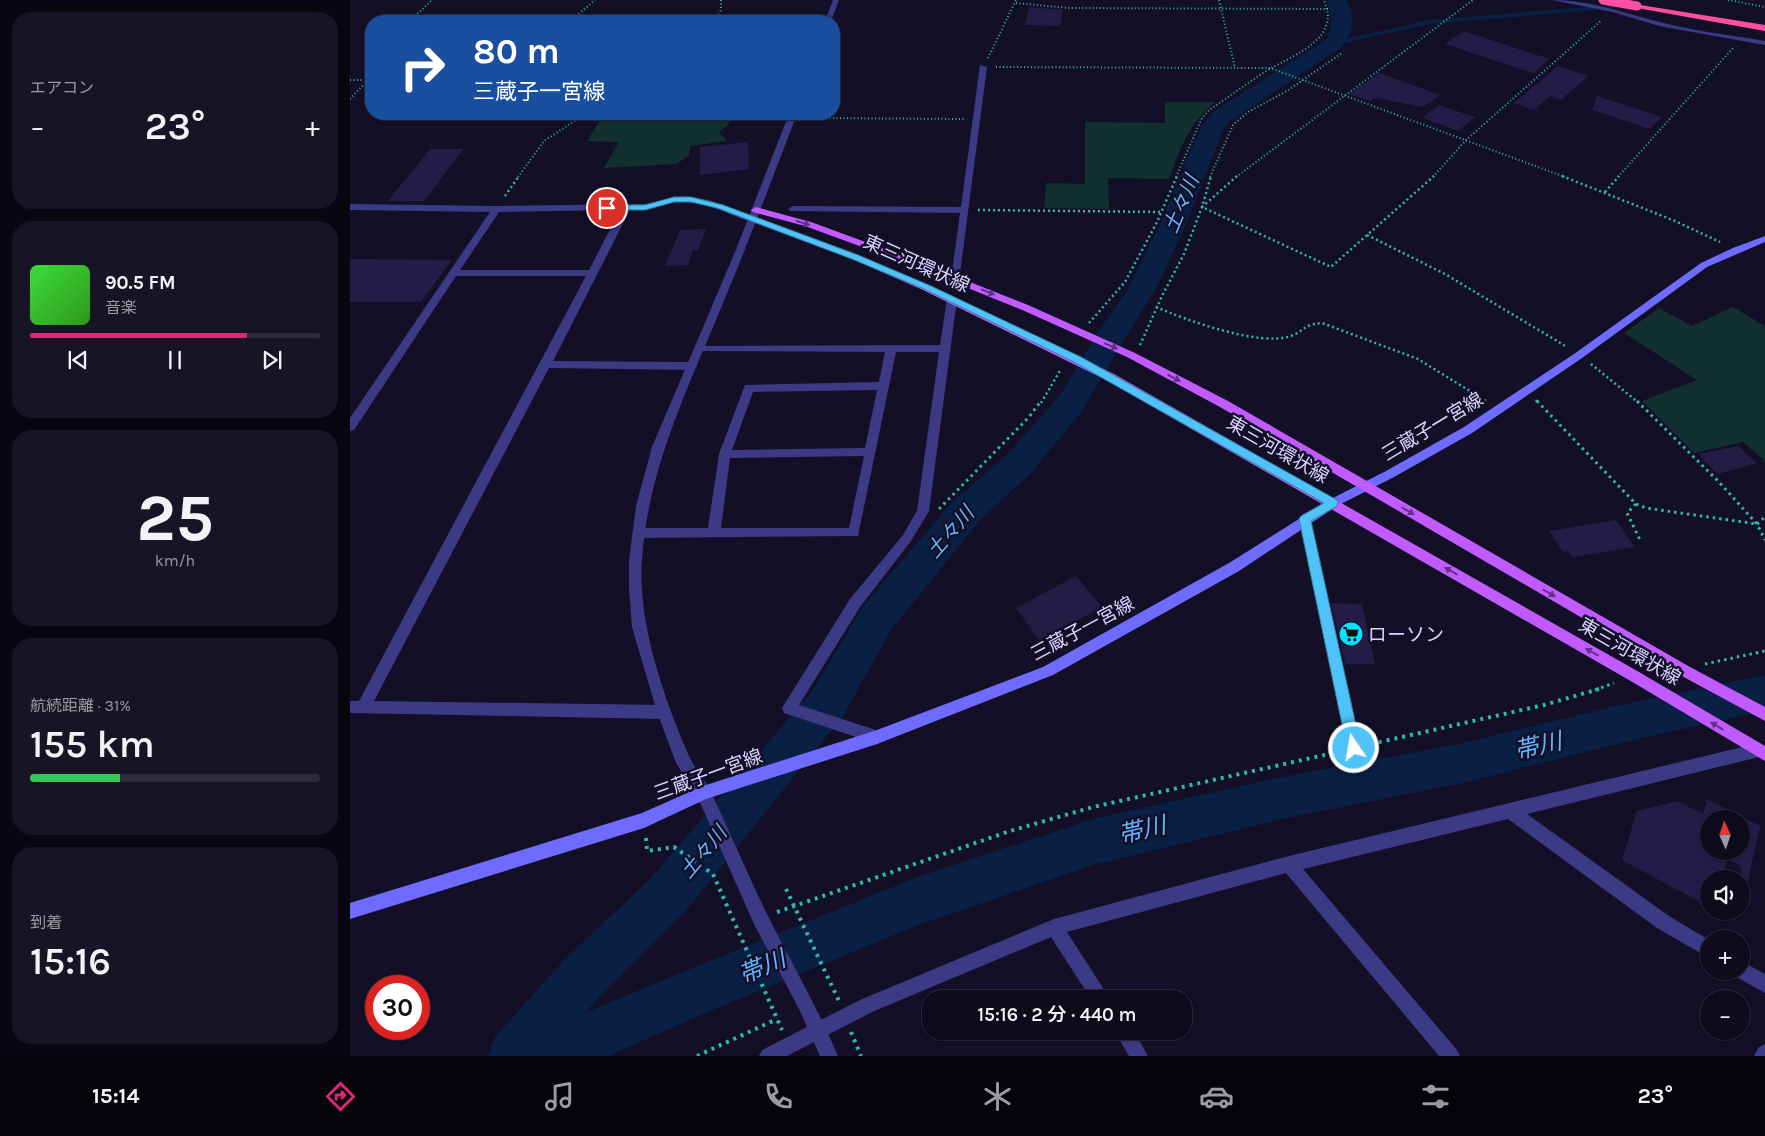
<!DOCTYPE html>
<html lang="ja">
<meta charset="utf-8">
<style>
body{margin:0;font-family:Karla,"Noto Sans JP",sans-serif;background:#171425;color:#f1f3f6;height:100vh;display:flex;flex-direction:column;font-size:19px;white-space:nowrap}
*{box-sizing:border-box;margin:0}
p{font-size:16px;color:#9b9ba3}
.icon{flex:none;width:28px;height:28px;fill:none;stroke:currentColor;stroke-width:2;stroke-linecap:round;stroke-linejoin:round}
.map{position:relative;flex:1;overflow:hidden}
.side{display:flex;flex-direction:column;gap:12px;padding:12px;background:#08060f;width:350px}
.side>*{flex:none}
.top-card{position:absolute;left:15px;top:15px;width:475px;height:105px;border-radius:20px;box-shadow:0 1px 4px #0004,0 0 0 1px #2e2b3b;background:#1a4fa0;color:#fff;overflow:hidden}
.needle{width:32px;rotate:357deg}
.controls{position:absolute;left:1350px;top:810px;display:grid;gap:10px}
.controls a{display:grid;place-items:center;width:50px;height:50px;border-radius:50%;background:#0e0b1c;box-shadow:0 1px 4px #0004,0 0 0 1px #2e2b3b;font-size:25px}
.speed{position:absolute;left:15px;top:975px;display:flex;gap:10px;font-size:25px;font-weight:700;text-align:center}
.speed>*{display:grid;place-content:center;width:65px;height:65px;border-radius:50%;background:#0e0b1c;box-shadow:0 1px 4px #0004,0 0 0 1px #2e2b3b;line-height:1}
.speed .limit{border:8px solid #d22;background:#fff;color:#111}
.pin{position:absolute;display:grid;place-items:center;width:42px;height:42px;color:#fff;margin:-21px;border:2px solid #fff;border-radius:50%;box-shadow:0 1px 5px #0007}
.me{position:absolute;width:55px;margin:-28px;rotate:348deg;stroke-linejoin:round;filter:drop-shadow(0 0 4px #0008)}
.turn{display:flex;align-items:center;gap:18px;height:105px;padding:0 25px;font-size:22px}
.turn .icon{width:65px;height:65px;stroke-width:2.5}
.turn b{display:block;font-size:35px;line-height:42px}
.big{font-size:38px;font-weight:600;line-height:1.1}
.side .tile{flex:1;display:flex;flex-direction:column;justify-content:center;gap:8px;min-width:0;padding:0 18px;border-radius:20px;background:#171425}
.side .dial{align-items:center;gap:0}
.dial b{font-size:65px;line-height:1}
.song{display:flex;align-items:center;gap:15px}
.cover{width:60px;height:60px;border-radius:8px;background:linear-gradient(135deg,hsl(120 70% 55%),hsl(110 70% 35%))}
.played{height:5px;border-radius:2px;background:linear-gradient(90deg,#db2777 75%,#2e2b3b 75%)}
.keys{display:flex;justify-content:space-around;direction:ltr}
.heat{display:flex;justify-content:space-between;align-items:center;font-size:28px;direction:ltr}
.charge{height:8px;border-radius:4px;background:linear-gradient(90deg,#34c759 31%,#2e2b3b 0)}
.trip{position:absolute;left:572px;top:990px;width:270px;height:50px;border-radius:20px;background:#0e0b1c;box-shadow:0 1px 4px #0004,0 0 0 1px #2e2b3b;font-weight:600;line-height:50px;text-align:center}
.dock{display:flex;height:80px;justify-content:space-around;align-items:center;background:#06040b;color:#9b9ba3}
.dock .icon{width:35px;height:35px}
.dock .current{color:#db2777}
.dock b{font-size:22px;color:#f1f3f6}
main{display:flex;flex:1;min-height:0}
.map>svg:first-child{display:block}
.green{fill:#12302f}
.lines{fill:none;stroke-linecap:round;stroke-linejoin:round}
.stream{stroke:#0a1f44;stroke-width:4}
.river{fill:#0a1f44;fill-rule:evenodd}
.building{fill:#241b47;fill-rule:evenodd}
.path-far3{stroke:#2fb8b0;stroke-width:2;stroke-dasharray:1 2.5;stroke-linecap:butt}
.path-far2{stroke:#2fb8b0;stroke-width:2.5;stroke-dasharray:2 3;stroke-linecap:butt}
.path-far1{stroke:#2fb8b0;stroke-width:3;stroke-dasharray:2.5 4;stroke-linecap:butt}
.path{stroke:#2fb8b0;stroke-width:4;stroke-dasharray:3 5;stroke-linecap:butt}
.minor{fill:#3d3a85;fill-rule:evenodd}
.tertiary{fill:#3d3a85;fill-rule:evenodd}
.secondary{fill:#6f6bff;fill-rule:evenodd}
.primary{fill:#c25bff;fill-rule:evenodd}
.motorway{fill:#ff4fa3;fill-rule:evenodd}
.motorway-bridge{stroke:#ff4fa3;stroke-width:9}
.oneway{fill:#623188}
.route{fill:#4fc3f7;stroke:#337fa1}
.labels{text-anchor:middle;stroke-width:5;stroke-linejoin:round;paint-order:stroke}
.street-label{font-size:19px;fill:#d9d4ff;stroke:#130f26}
.poi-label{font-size:19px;fill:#d9d4ff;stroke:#130f26;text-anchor:start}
.water-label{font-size:20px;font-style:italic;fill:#62b6ff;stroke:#130f26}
.near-water-label{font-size:24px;font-style:italic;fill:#62b6ff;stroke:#130f26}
</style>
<main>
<section class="side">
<div class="tile"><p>エアコン</p>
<div class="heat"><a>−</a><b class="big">23°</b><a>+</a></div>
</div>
<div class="tile">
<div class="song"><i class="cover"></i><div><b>90.5 FM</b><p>音楽</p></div></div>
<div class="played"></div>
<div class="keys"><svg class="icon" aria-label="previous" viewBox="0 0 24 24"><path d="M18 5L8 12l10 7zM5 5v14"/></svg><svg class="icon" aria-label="pause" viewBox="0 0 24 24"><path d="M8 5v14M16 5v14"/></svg><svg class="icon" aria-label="next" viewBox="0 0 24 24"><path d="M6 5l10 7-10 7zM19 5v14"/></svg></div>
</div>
<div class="tile dial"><b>25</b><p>km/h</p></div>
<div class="tile"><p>航続距離 · 31%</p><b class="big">155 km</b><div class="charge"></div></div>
<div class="tile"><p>到着</p><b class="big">15:16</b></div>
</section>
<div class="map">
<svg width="1415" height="1056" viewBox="0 0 1415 1056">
<rect width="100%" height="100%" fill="#130f26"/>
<path class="green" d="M815 102H865C838 125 831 147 819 179L758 178 759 209 694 208 696 183 735 184V122L815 123Z
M241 114H375L382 118 377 126 369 132 377 141 340 146 339 156 326 164 254 168 269 142 237 141 250 120 233 119Z
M1383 307 1415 326V461L1393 442 1344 453 1292 401 1347 380 1274 333 1309 308 1342 326Z"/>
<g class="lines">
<path class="stream" d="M985 43 1080 22 1260 7 1268 4"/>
<path class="river" d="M977 0H997C1005 18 1004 31 992 47L879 122 874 128 836 224 806 289 772 343 732 411 681 473 630 520 541 630 493 716 334 913 251 995 235 1013 335 971 568 877 743 819 937 776 1108 744 1275 704 1415 675V711L1275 742 1108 784 937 818 743 865 568 925 353 1014 258 1056H138L145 1037 215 959 300 879 463 690 513 606 604 500 657 455 710 395 746 335 778 289 810 224 851 127 863 112 977 39 982 22Z"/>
</g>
<path class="building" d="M679 7 713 10 710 26 675 25Z
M1113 31 1200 59 1183 73 1095 44Z
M1208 66 1238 76 1211 100 1200 96 1184 110 1164 103Z
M1029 73 1049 80 1090 95 1073 107 1025 98 1020 101 999 94Z
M1247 96 1312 117 1300 129 1242 110Z
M1089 105 1125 117 1108 131 1072 118Z
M398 142 399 169 350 175V147Z
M80 149H113L74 201H38Z
M356 229 348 250H343L338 265 315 266 330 230Z
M0 259 102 260 71 302H0Z
M1388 446 1407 463 1368 474 1348 454Z
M1266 520 1285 547 1222 557 1218 551 1213 552 1199 531Z
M726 576 752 607 690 641 666 608Z
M981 603 1012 604 1025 664H995Z
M1357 799 1410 826 1398 881 1391 880V866L1377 859 1373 879H1359V907L1272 860 1287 811 1327 801 1353 814ZM1359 819H1391V851H1359Z"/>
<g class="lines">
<path class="path-far3" d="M869 0 885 68
M1378 0 1415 7
M666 3 719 8 978 9
M60 21 82 0
M221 21 245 0
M366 21 371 10V0
M638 58 666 0
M646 67 920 68 1215 177
M0 80H21
M0 99 18 80 17 66 21 61
M394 114 396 118H429
M455 118 614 119
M168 177 194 141 235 114
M826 177 852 118 859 110C877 98 895 85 913 73 931 61 969 48 976 26 980 17 977 9 974 0
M860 177 883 125 898 112 937 91 992 53
M886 177 1123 0
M1083 177 1115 141 1252 20
M1268 177 1383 48"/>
<path class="path-far2" d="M887 176 852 207 981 267 1084 176
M1212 176 1325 221 1370 242
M1255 192 1269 176
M155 196 169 176
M628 210 812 212
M1017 235 1095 274 1217 347
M806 307C836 320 909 347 941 336 954 331 954 324 972 323L1068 359 1136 401
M739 323 775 282 807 222 827 176
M790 345 812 296 834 254 852 207 861 176
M1241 364 1289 403
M1186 400 1188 403
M691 403 711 369"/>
<path class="path-far1" d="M1187 401 1286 504 1296 508 1407 524
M1287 401 1368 481 1407 524 1415 540
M1286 504 1277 513 1290 540
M589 509 679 417 691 401
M1407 524 1415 517
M1355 664 1415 651
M1245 690 1264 683"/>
<path class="path" d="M1021 744 1194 705 1249 689
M296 838 297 851 324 847 363 874 432 1030
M436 889 489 1001
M427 912 660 831 743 807 988 752
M501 1032 511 1056
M347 1056 427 1019"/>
<path class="minor" d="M1202 0C1240 0 1273 13 1310 22 1344 31 1380 35 1415 41V45L1309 26 1263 12Z
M630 65 637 67 609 281 606 282 601 279 610 213 440 211 438 209 443 206 611 207Z
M333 196 359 200 408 219 403 222C380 216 359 202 334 202 317 201 298 210 280 210L203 361 342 362 347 366 342 370 199 368 24 701 314 705 319 707 321 712 319 717 314 719 0 713V701H9L236 276H106L4 430 0 431V418L140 212 0 210V204L146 206 295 204ZM270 210 239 270H110L149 212Z
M602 296 607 299 579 511 561 541 510 607 449 705 532 732 534 737 532 742 527 744 434 713 432 708 500 599 553 535 567 511 589 352H546L508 536 288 538 284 536 282 533 284 530 288 528H358L369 454 395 385 529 382 535 352 350 351 345 348 346 346 590 345 597 299ZM527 390 515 448 382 450 403 392ZM514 456 499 528H371L380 458Z
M955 514 959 516 961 519 1011 748 1009 753 1004 755 999 753 997 748 949 519 951 516Z
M1409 743 1415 747 1414 755 1409 757 1177 814 1319 916 1359 940V958L1307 928 1158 819 953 869 1107 1050 1110 1056H1089L936 873 717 932 760 999H741L701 937 522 1012 437 1056H409L412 1050 510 1000 704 919 939 856Z
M1391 961 1415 974V993L1385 976 1383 971H1391Z
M764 1031H784L798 1056H779Z
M1415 1044V1056H1404L1409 1047Z"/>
<path class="tertiary" d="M483 0H489L481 21H475Z
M439 114H447C422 179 398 244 371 308 337 390 298 470 292 559 287 622 314 698 339 756 344 768 354 778 360 790 379 830 396 871 415 910 439 959 467 1006 488 1056H470L449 1009 404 924 348 798 326 763 307 712 282 627 279 588V561L286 506 302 447 385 252Z"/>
<path class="secondary" d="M1415 236V242L1357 267 1232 358 1122 433 1044 477 987 506 889 571 703 675 527 744 356 799 294 828 0 919V903L292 813 353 786 527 730 693 667 879 563 979 500 1036 471 1114 427 1224 354 1351 263 1383 248Z"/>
<path class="primary" d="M406 207 461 222 559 258 678 305 785 353 878 401 1340 667 1415 707V721L1330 675 870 407 777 357 670 309 553 262 455 226 403 212 401 210Z
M403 216 508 255 581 286 764 374 1289 672 1415 746V761L1279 680 756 380 573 290 502 259 400 221V217Z"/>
<path class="motorway" d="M1284 4 1415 25V31L1287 8H1284Z"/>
<path class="motorway-bridge" d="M1253 0 1287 6"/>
</g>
<defs><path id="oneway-solid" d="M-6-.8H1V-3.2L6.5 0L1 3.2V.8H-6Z" transform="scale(1.25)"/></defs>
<g class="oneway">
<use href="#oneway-solid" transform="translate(453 223) rotate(18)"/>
<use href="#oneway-solid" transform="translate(638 292) rotate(22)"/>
<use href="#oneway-solid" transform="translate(761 346) rotate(23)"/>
<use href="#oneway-solid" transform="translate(824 378) rotate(28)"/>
<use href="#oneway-solid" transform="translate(1058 511) rotate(30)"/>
<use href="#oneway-solid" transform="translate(1101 571) rotate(-150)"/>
<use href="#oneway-solid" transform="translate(1199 593) rotate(30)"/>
<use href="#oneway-solid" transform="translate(1242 652) rotate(-150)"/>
<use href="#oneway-solid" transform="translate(1367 726) rotate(-149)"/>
</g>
<path class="route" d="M324 197H341L373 205 508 255 581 286 731 357 987 500 988 503 987 506 961 521 1011 748 1009 752 1004 754 999 752 997 748 949 519 951 516 974 503 724 362 574 289 502 259 367 208 341 202H324L295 210H257L253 208 257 205H295Z"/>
<defs>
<symbol id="supermarket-disc" viewBox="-11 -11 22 22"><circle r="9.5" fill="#00e5ff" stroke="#130f26"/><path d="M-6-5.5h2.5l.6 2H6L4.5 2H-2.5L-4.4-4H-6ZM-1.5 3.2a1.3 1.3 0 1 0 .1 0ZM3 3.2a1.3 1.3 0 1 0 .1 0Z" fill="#111"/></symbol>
</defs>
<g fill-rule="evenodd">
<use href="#supermarket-disc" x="987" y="620" width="28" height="28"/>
</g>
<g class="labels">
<g class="street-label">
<text transform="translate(567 263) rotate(24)" y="7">東三河環状線</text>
<text transform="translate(1082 426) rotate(-31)" y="7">三蔵子一宮線</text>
<text transform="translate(928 449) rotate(30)" y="7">東三河環状線</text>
<text transform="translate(732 628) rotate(-28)" y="7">三蔵子一宮線</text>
<text transform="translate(1280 651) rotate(30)" y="7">東三河環状線</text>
<text transform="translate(358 774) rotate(-20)" y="7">三蔵子一宮線</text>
</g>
<g class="poi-label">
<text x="1018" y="641">ローソン</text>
</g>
<g class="water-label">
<text transform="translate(831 204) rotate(-67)" y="7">土々川</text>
<text transform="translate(600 532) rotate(-49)" y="7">土々川</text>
<text transform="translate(353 852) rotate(-50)" y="7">土々川</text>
</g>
<g class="near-water-label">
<text transform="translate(1188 746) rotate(-13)" y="8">帯川</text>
<text transform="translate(792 830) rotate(-13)" y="8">帯川</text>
<text transform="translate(412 967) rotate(-23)" y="8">帯川</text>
</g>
</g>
</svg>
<div class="controls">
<a><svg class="needle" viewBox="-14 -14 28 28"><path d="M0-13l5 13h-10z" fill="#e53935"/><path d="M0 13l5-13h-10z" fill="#9b9ba3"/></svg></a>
<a><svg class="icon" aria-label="sound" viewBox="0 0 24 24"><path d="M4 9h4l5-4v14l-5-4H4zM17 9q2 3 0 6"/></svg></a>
<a>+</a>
<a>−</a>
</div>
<div class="speed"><div class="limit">30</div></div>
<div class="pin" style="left:257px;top:208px;background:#d93025"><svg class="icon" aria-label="arrive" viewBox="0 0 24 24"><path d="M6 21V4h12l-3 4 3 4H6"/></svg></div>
<svg class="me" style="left:1004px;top:748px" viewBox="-20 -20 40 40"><circle r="17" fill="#4fc3f7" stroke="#fff" stroke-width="3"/><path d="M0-11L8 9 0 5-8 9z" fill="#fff"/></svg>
<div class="trip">15:16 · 2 分 · 440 m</div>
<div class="top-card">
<div class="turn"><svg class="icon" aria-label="right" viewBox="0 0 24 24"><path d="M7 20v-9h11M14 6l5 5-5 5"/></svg><div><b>80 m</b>三蔵子一宮線</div></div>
</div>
</div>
</main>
<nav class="dock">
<b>15:14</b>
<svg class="icon current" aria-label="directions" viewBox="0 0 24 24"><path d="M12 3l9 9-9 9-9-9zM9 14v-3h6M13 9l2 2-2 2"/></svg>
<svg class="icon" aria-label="music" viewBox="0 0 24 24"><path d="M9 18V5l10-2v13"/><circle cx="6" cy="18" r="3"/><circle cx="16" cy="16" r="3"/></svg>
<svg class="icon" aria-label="phone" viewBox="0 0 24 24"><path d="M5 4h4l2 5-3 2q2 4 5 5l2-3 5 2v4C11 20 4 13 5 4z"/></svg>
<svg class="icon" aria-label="climate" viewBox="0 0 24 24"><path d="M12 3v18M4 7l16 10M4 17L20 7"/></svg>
<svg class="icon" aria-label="car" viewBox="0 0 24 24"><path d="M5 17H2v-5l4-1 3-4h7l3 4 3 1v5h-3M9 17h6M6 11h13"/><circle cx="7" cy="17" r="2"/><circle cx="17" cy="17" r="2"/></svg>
<svg class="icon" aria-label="filters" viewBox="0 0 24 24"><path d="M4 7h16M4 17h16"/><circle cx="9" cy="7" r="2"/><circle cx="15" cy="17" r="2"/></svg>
<b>23°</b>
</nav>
